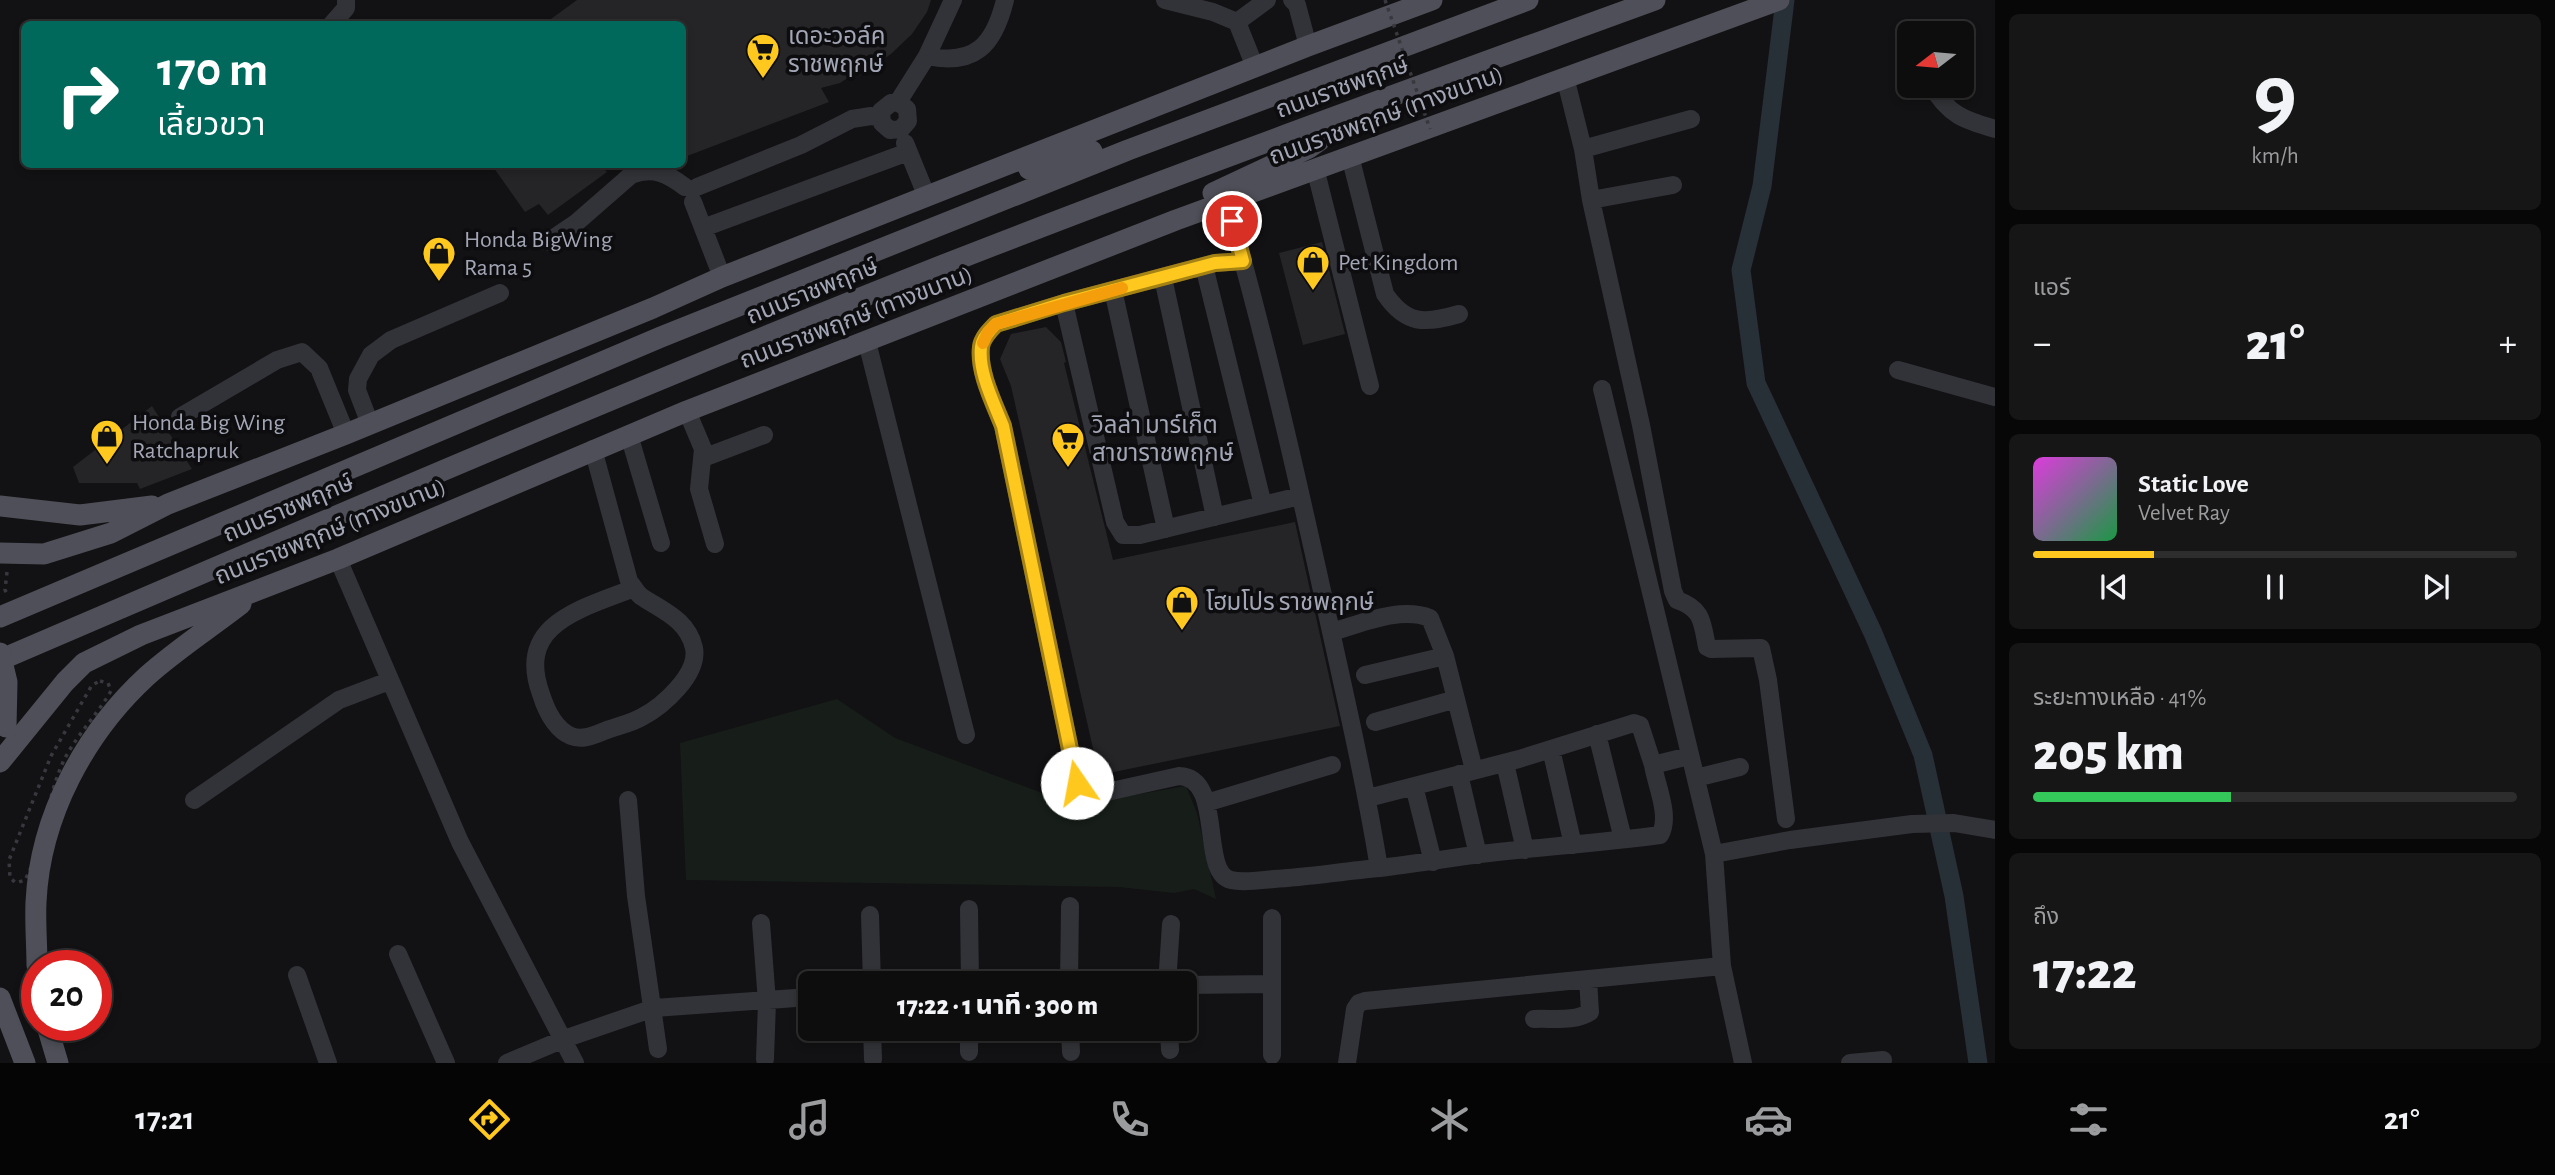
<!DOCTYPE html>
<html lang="th">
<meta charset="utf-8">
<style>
body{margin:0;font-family:"Alegreya Sans","Noto Sans Thai",sans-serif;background:#171617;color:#f1f3f6;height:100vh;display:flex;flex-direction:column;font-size:26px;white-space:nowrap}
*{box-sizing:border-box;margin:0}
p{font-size:23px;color:#9b9c9e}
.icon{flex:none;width:38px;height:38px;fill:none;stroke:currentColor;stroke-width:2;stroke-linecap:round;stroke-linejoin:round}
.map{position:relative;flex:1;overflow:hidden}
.side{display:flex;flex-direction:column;gap:14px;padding:14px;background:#080708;width:560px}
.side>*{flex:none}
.hud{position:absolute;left:21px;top:21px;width:665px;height:147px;border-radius:10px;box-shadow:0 4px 10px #0003,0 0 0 2px #2e2d2e;background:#00695c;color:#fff;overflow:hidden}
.needle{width:46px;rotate:254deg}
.tools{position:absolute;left:1897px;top:21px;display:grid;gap:14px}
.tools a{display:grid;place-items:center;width:77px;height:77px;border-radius:10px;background:#0e0d0e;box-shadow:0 4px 10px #0003,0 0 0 2px #2e2d2e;font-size:35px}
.speed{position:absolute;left:21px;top:950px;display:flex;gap:14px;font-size:35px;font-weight:700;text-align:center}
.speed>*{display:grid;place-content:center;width:91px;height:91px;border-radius:50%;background:#0e0d0e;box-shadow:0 4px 10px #0003,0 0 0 2px #2e2d2e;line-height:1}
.speed .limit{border:10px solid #d22;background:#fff;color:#111}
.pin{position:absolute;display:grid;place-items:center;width:60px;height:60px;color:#fff;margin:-30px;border:4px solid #fff;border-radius:50%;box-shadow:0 2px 7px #0007}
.me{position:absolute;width:77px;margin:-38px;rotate:348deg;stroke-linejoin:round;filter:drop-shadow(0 0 5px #0008)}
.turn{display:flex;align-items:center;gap:24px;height:147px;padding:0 21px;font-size:32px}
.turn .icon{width:91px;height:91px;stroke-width:2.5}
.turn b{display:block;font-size:49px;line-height:60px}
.big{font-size:52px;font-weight:800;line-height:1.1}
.side .card{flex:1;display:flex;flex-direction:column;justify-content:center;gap:10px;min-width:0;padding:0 24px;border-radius:10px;background:#171617}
.side .dial{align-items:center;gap:0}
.dial b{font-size:91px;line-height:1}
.song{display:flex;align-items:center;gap:21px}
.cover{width:84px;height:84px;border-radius:10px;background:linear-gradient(135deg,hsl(300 70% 55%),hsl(140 70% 35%))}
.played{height:7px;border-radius:4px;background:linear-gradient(90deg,#fec81e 25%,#2e2d2e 25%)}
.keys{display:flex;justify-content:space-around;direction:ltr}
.heat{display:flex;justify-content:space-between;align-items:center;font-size:38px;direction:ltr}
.charge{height:10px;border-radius:5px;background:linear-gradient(90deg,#34c759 41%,#2e2d2e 0)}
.trip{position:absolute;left:798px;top:971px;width:399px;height:70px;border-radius:10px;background:#0e0d0e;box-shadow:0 4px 10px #0003,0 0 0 2px #2e2d2e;font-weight:800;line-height:70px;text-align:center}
.dock{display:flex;height:112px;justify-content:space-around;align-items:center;background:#060506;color:#9b9c9e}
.dock .icon{width:49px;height:49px}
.dock .on{color:#fec81e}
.dock b{font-size:32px;color:#f1f3f6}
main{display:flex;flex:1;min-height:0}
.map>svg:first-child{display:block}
.green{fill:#171e19}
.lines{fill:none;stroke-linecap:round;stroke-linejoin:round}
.canal{stroke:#272f37;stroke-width:19}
.building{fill:#252427}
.path{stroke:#38393f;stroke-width:3.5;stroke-dasharray:3.5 5;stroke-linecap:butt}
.minor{stroke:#323338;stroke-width:18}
.major{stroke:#4e4f58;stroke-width:21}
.path-bridge{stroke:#38393f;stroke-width:3.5;stroke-dasharray:3.5 5;stroke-linecap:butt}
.major-bridge{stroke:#4e4f58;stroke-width:21}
.route-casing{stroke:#a58214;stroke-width:18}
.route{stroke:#fec81e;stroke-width:12}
.slow{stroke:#f59e0b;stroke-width:12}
.labels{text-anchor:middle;stroke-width:7;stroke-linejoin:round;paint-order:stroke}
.poi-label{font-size:24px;fill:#a2a6b5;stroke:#0d0c0e;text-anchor:start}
.street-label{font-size:24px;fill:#a2a6b5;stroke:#0d0c0e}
</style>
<main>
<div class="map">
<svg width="1995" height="1063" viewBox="0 0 1995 1063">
<rect width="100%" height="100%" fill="#121113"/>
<path class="green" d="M837 699 895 738 1053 797 1094 802 1186 786 1197 813 1216 899 1194 889 1174 893 1119 887 686 880 680 743Z"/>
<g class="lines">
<path class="canal" d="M1785 0 1762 186 1741 270 1756 383 1873 633 1923 755 1954 896 1978 1063"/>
</g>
<path class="building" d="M577 0H931L927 12 912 34 891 54 859 76 857 72 840 83 821 88 829 102 682 158V24H544Z
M491 164H599L607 172 548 215 539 204 525 212Z
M1322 242 1345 334 1303 345 1279 253Z
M1046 327 1061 342 1066 362 1064 363 1113 560 1295 522 1340 726 1099 775 1011 386 1000 359 1011 334Z
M152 406 192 469 140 489 137 483H79L73 467Z"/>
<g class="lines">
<path class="path" d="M7 572 5 590 8 595
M100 681 108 683 111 691C97 715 76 736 64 760 46 798 45 843 25 880L16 883 10 878 9 860 51 756 92 685Z"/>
<path class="minor" d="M1165 0 1213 12 1237 22 1255 67
M1292 0 1297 5 1308 46
M1237 22 1267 0
M332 24 346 8V0
M1907 36 1909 39
M927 56C975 66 994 45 1005 0
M1565 77 1583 149 1591 200 1641 425 1673 591 1677 600C1703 609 1702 622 1707 647L1711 649 1761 648 1768 680 1786 819
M1932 86C1948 115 1965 120 1995 129
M898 102 907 109 908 121 901 129 890 130 882 123 881 111 891 103 898 102 927 56 953 0
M905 143 927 197
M1583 149 1691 119
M1350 156 1385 294C1406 325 1425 324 1459 314
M1315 168 1370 386
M697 187 801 145 852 119 871 116 881 118
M1591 200 1673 185
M1226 201C1262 325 1291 451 1319 577 1340 674 1363 770 1379 868
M693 202 722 277
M703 228 908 152
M548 242 576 223 631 175C653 166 668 174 685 187
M1243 261 1215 263 1064 303 996 324C990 330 982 338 981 347 978 373 994 403 1003 426L1077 783 1084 792 1098 794 1179 776C1225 777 1199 873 1231 880 1244 883 1261 880 1274 879 1309 877 1344 871 1380 868 1413 864 1446 859 1480 854 1540 847 1600 843 1660 835 1671 816 1656 785 1653 765L1689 756
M1204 266 1263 505
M1163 278 1215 517
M1113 290 1166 529
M1064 303 1115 522 1123 535H1140L1300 496
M867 342 966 735
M1898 370 1995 397
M1602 389 1714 854 1722 966 1743 1063
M687 411 703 449 699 489 715 544
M180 417 277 360 302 352 319 368 346 434
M370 424 357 390 358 379 371 355 391 340 500 293
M629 435 661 543
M593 449 629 581C633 586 637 594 642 597 663 611 688 620 694 648 699 674 663 706 642 717 632 723 618 726 607 730 596 734 583 741 571 736 555 729 546 710 541 694 515 623 582 609 634 588
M703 458 764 435
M338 559 460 842 575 1063
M1331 632C1361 624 1400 606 1430 618L1445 656 1474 770
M1365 675 1445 656
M1375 722 1456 699
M1597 734 1623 839
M1551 749 1573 845
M1505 763 1525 850
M1459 774 1478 855
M1696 778 1740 767
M1414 786 1433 862
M1368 798 1519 759 1634 723 1640 725 1653 765
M194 800 339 700 389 681
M628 800 636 896 658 1049
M1206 803 1332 765
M1714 854 1790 840 1912 824 1954 823 1995 830
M969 909 970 984
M870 915 872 984
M761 923 767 1002 765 1059
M398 954 446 1063
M297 975 328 1063
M1009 984H1107
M1069 984 1070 906
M1167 984 1171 924
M1185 985 1270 984
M1534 1019C1552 1018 1575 1022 1590 1012L1588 979
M872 1029 873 1059
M1070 1029 1071 1052
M1169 1029 1170 1050
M969 1052V1029
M1272 1055V918
M507 1063 564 1039 654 1008 810 997
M1347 1063 1355 1009 1359 1003 1365 1001 1722 966
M1850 1063 1883 1060"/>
<path class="major" d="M1029 169 1092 151
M1213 193 1309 148 1319 141 1328 120
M0 506 80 515 152 506
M0 553 44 554 111 533 168 504 346 434 653 308 722 277 1308 46 1432 0
M0 617 661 337 1128 150 1528 0
M0 660C310 527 620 393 933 269 1172 175 1414 88 1655 0
M0 762 65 682 84 663 141 635 338 559 687 411 1176 220 1779 0
M37 966C37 945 35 923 36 902 40 816 85 733 147 676 176 650 210 628 241 604
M0 998 25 1063
M47 1026 58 1063"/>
<path class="path-bridge" d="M1385 0 1430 129"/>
<path class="major-bridge" d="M0 653 7 682 6 727"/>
</g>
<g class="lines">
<defs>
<path id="route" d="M1077 783 1003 426C994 403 978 372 981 347 982 338 990 330 996 324L1064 303 1215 263 1243 261 1232 221"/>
</defs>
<use href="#route" class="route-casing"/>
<use href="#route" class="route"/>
<path class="slow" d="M983 343 988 332 996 324 1122 288"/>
</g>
<defs>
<symbol id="supermarket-pin" viewBox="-11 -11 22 30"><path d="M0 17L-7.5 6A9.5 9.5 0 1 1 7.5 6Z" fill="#fec81e" stroke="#0d0c0e"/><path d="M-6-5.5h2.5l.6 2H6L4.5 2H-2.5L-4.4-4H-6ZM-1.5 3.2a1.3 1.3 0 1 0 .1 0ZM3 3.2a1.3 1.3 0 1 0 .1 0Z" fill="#111"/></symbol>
<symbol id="shop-pin" viewBox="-11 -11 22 30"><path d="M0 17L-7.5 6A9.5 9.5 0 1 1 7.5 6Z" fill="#fec81e" stroke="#0d0c0e"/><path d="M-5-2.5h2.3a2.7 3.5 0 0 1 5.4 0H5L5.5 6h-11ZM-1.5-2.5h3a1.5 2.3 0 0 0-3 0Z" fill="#111"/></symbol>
</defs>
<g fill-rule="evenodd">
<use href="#supermarket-pin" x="744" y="31" width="38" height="52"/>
<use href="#shop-pin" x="420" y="234" width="38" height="52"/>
<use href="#shop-pin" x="1294" y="243" width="38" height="52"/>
<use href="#shop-pin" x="88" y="417" width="38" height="52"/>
<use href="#supermarket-pin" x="1049" y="420" width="38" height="52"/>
<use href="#shop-pin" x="1163" y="583" width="38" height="52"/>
</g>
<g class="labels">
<g class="poi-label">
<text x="788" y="44">เดอะวอล์ค<tspan x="788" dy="28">ราชพฤกษ์</tspan></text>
<text x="464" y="247">Honda BigWing<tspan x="464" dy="28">Rama 5</tspan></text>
<text x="1338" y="270">Pet Kingdom</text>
<text x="132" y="430">Honda Big Wing<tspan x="132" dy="28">Ratchapruk</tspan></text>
<text x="1092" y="433">วิลล่า มาร์เก็ต<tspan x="1092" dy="28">สาขาราชพฤกษ์</tspan></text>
<text x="1206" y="610">โฮมโปร ราชพฤกษ์</text>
</g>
<g class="street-label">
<text transform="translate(1342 87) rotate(-20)" y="8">ถนนราชพฤกษ์</text>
<text transform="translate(1386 115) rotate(-20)" y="8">ถนนราชพฤกษ์ (ทางขนาน)</text>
<text transform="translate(812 291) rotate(-22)" y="8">ถนนราชพฤกษ์</text>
<text transform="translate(856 317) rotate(-21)" y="8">ถนนราชพฤกษ์ (ทางขนาน)</text>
<text transform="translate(288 508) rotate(-23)" y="8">ถนนราชพฤกษ์</text>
<text transform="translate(330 531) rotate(-22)" y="8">ถนนราชพฤกษ์ (ทางขนาน)</text>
</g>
</g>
</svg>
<div class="tools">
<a><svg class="needle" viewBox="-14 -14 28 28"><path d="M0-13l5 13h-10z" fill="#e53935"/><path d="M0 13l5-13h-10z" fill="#9b9c9e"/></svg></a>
</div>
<div class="speed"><div class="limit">20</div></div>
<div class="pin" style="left:1232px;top:221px;background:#d93025"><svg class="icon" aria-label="arrive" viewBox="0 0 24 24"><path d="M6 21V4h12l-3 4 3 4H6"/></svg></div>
<svg class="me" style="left:1077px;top:783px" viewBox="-20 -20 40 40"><circle r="19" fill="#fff"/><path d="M0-13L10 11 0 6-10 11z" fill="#fec81e"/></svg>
<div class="trip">17:22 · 1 นาที · 300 m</div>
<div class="hud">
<div class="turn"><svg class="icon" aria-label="right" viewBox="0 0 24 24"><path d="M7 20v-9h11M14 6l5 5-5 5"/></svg><div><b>170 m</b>เลี้ยวขวา</div></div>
</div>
</div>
<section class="side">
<div class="card dial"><b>9</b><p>km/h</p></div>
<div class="card"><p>แอร์</p>
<div class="heat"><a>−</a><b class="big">21°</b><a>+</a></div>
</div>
<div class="card">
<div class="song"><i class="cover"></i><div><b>Static Love</b><p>Velvet Ray</p></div></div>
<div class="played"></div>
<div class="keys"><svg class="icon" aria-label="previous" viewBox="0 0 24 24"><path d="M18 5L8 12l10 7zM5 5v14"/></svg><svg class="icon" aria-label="pause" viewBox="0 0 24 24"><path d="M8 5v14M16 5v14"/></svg><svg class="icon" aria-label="next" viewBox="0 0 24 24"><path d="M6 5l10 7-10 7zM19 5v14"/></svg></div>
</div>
<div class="card"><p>ระยะทางเหลือ · 41%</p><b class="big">205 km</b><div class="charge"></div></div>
<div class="card"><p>ถึง</p><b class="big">17:22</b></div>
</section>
</main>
<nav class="dock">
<b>17:21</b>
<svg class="icon on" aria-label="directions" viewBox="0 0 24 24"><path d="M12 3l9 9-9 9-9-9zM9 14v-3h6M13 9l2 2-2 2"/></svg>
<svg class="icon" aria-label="music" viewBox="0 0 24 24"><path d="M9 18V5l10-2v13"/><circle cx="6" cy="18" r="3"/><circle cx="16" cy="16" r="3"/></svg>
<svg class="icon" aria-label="phone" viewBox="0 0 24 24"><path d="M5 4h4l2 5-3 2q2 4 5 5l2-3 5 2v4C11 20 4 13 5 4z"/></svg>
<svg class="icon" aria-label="climate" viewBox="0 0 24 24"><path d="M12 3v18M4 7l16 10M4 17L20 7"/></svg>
<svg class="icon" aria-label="car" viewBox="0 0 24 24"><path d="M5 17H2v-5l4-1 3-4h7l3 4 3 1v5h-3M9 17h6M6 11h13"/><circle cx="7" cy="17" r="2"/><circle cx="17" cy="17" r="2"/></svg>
<svg class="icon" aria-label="filters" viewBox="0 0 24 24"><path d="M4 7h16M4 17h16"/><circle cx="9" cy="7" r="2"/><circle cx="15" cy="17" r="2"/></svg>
<b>21°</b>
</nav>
